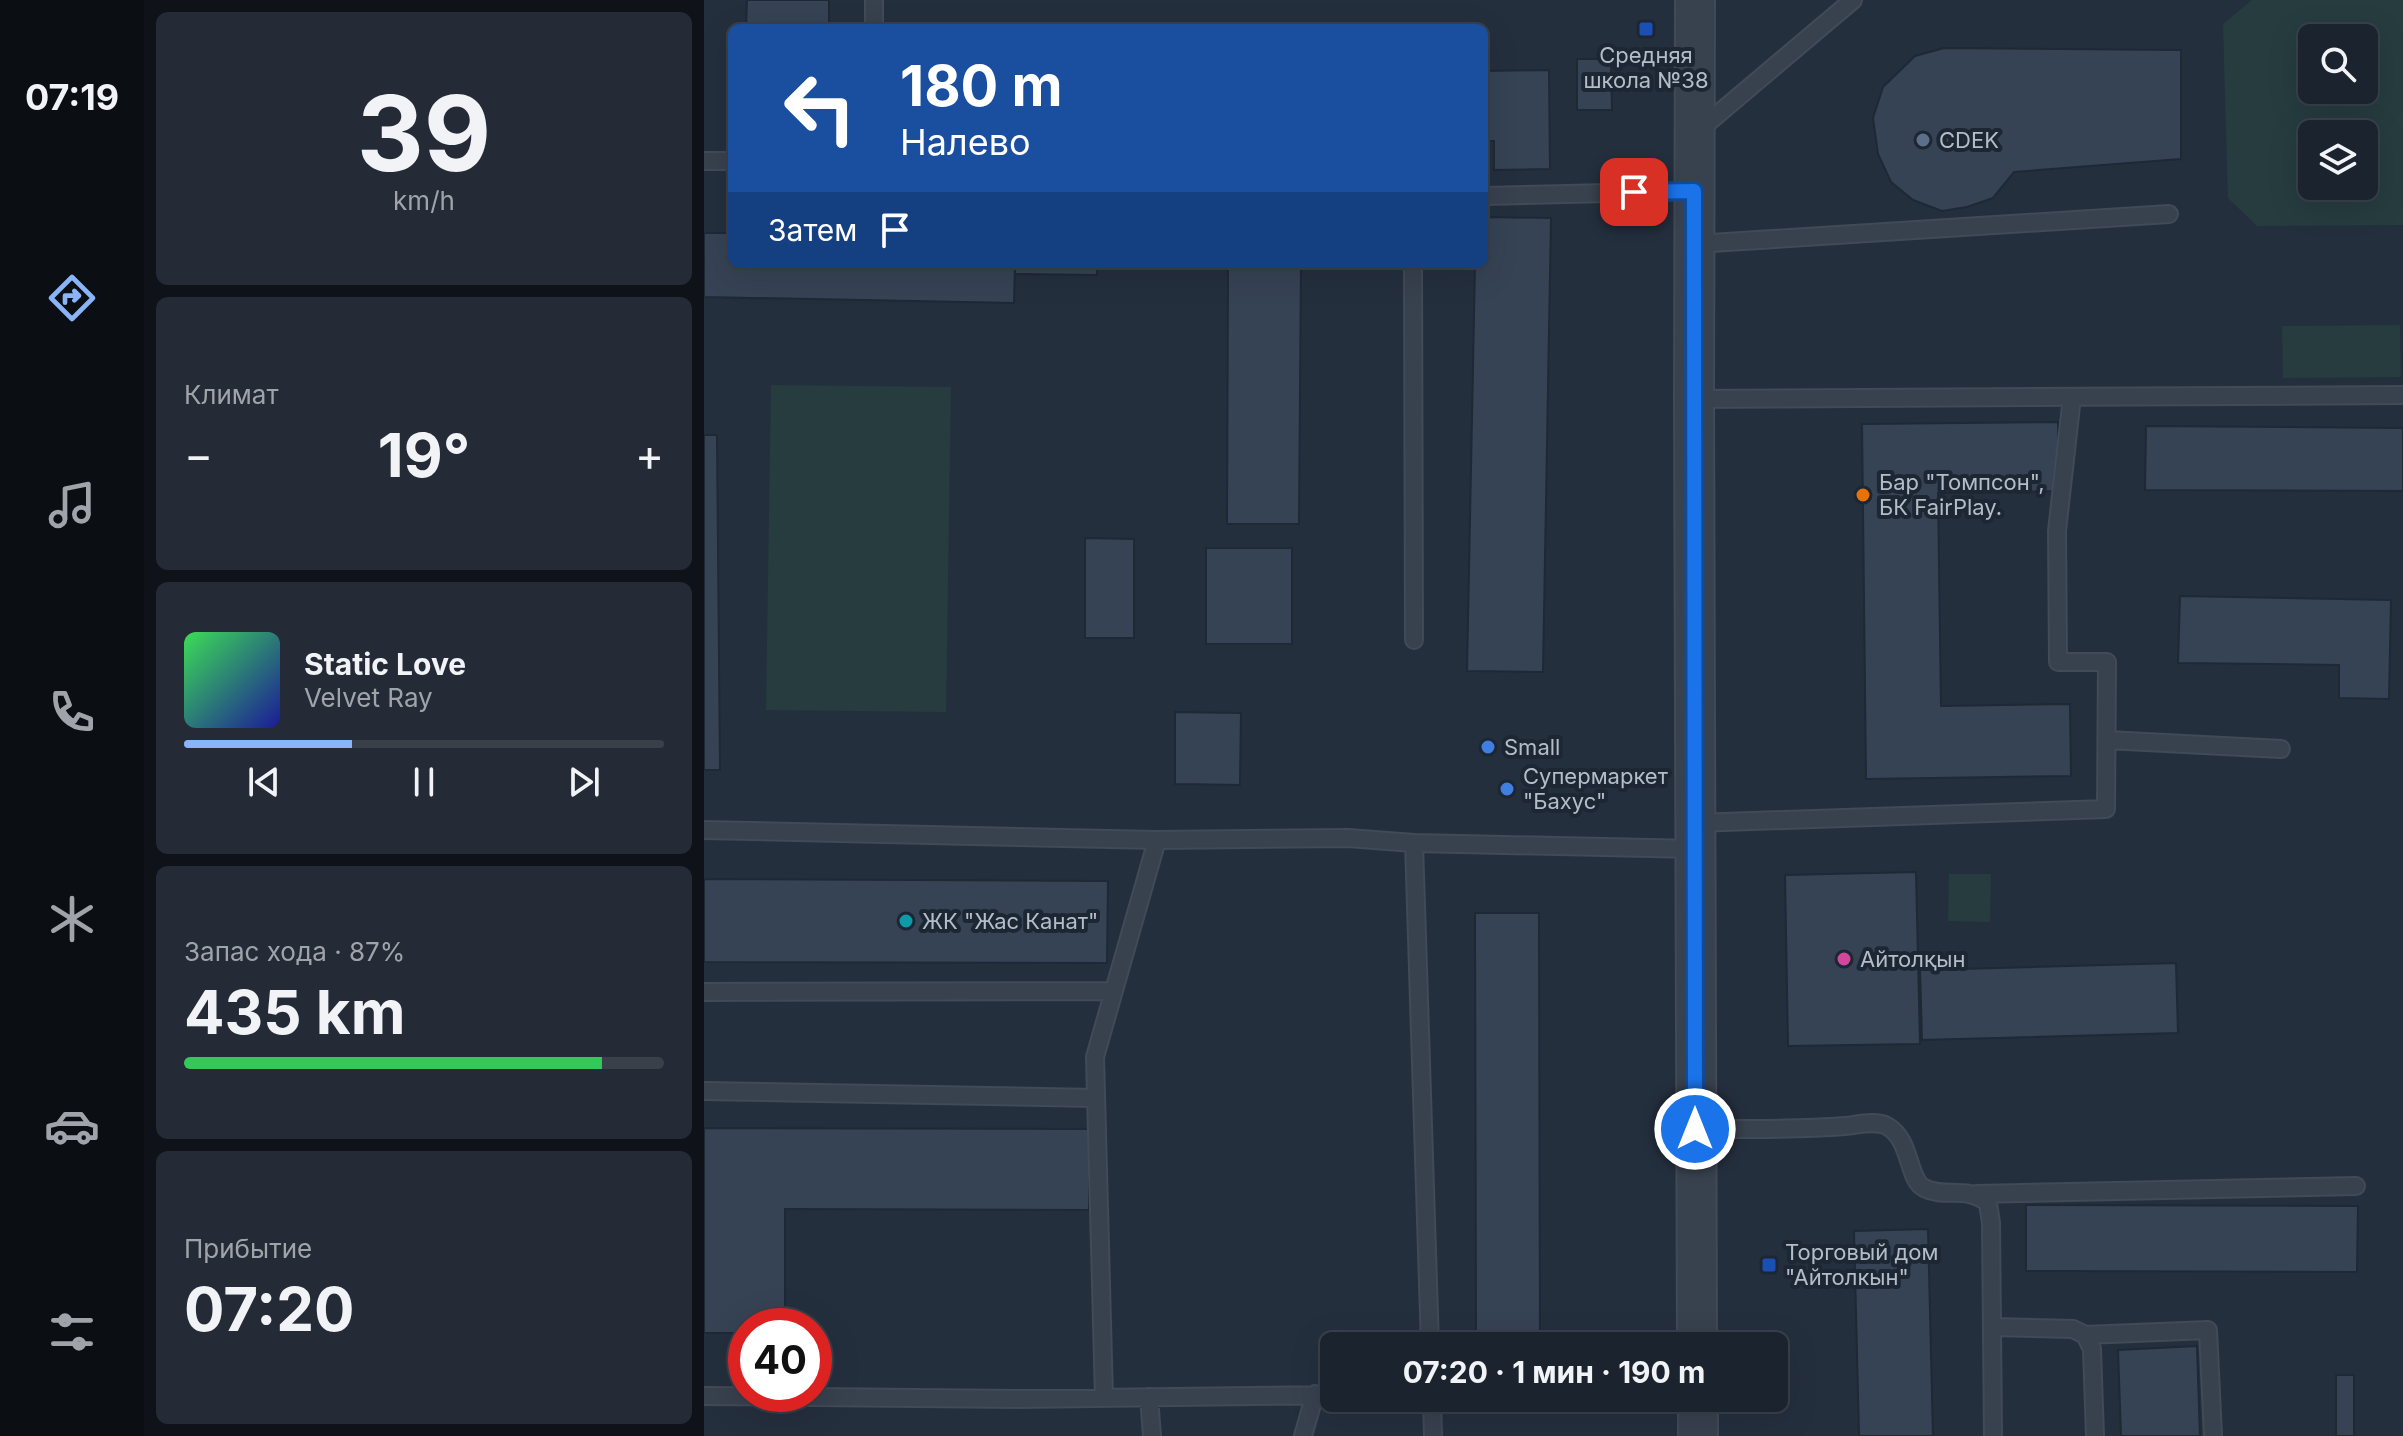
<!DOCTYPE html>
<html lang="ru">
<meta charset="utf-8">
<style>
body{margin:0;font-family:Inter,sans-serif;background:#242b36;color:#f1f3f6;height:100vh;display:flex;flex-direction:column;font-size:30px;white-space:nowrap}
*{box-sizing:border-box;margin:0}
p{font-size:26px;color:#a0a4aa}
.icon{flex:none;width:44px;height:44px;fill:none;stroke:currentColor;stroke-width:2;stroke-linecap:round;stroke-linejoin:round}
.map{position:relative;flex:1;overflow:hidden}
.drawer{display:flex;flex-direction:column;gap:12px;padding:12px;background:#0f1319;width:560px}
.drawer>*{flex:none}
.banner{position:absolute;left:24px;top:24px;width:760px;height:244px;border-radius:12px;box-shadow:0 8px 32px #0002,0 0 0 2px #39404a;background:#1a4fa0;color:#fff;overflow:hidden}
.tools{position:absolute;left:1594px;top:24px;display:grid;gap:16px}
.tools a{display:grid;place-items:center;width:80px;height:80px;border-radius:12px;background:#1b232e;box-shadow:0 8px 32px #0002,0 0 0 2px #39404a;font-size:40px}
.speed{position:absolute;left:24px;top:1308px;display:flex;gap:16px;font-size:40px;font-weight:700;text-align:center}
.speed>*{display:grid;place-content:center;width:104px;height:104px;border-radius:50%;background:#1b232e;box-shadow:0 8px 32px #0002,0 0 0 2px #39404a;line-height:1}
.speed .limit{border:12px solid #d22;background:#fff;color:#111}
.pin{position:absolute;display:grid;place-items:center;width:68px;height:68px;color:#fff;margin:-34px;border-radius:16px;box-shadow:0 4px 12px #0006}
.me{position:absolute;width:88px;margin:-44px;rotate:0deg;stroke-linejoin:round;filter:drop-shadow(0 0 6px #0008)}
.turn{display:flex;align-items:center;gap:28px;height:168px;padding:0 40px;font-size:36px}
.turn .icon{width:104px;height:104px;stroke-width:2.5}
.turn b{display:block;font-size:56px;line-height:68px}
.then{display:flex;align-items:center;height:76px;padding:0 40px;background:#0003;gap:16px;font-size:30px}
.big{font-size:60px;font-weight:700;line-height:1.1}
.drawer .card{flex:1;display:flex;flex-direction:column;justify-content:center;gap:12px;min-width:0;padding:0 28px;border-radius:12px;background:#242b36}
.drawer .dial{align-items:center;gap:0}
.dial b{font-size:104px;line-height:1}
.song{display:flex;align-items:center;gap:24px}
.cover{width:96px;height:96px;border-radius:12px;background:linear-gradient(135deg,hsl(130 70% 55%),hsl(240 70% 35%))}
.played{height:8px;border-radius:4px;background:linear-gradient(90deg,#8ab4f8 35%,#39404a 35%)}
.keys{display:flex;justify-content:space-around;direction:ltr}
.heat{display:flex;justify-content:space-between;align-items:center;font-size:44px;direction:ltr}
.charge{height:12px;border-radius:6px;background:linear-gradient(90deg,#34c759 87%,#39404a 0)}
.trip{position:absolute;left:616px;top:1332px;width:468px;height:80px;border-radius:12px;background:#1b232e;box-shadow:0 8px 32px #0002,0 0 0 2px #39404a;font-weight:700;line-height:80px;text-align:center}
main{display:flex;flex:1;min-height:0}
.tabs{display:flex;flex-direction:column;width:144px;justify-content:space-around;align-items:center;background:#0b0e12;color:#a0a4aa}
.tabs .icon{width:56px;height:56px}
.tabs .active{color:#8ab4f8}
.tabs b{font-size:36px;color:#f1f3f6}
.map>svg:first-child{display:block}
.green{fill:#263c3f;fill-rule:evenodd}
.building{fill:#364354;stroke:#1f2835;stroke-width:2}
.lines{fill:none;stroke-linecap:round;stroke-linejoin:round}
.service-casing{stroke:#414a57;stroke-width:20}
.tertiary-casing{stroke:#414a57;stroke-width:42}
.service{stroke:#38414e;stroke-width:16}
.tertiary{stroke:#38414e;stroke-width:38}
.route-casing{stroke:#114b97;stroke-width:20}
.route{stroke:#1a73e8;stroke-width:14}
.transit-dot{fill:#1a4fb4;stroke:#1d2633;stroke-width:3}
.service-dot{fill:#5c6f8a;stroke:#1d2633;stroke-width:3}
.food-dot{fill:#e8710a;stroke:#1d2633;stroke-width:3}
.shop-dot{fill:#3f7fe0;stroke:#1d2633;stroke-width:3}
.culture-dot{fill:#0f9aa8;stroke:#1d2633;stroke-width:3}
.hotel-dot{fill:#d1479c;stroke:#1d2633;stroke-width:3}
.labels{text-anchor:middle;stroke-width:8;stroke-linejoin:round;paint-order:stroke}
.poi-label{font-size:22px;fill:#b4bcc9;stroke:#1d2633;text-anchor:start}
</style>
<main>
<nav class="tabs">
<b>07:19</b>
<svg class="icon active" aria-label="directions" viewBox="0 0 24 24"><path d="M12 3l9 9-9 9-9-9zM9 14v-3h6M13 9l2 2-2 2"/></svg>
<svg class="icon" aria-label="music" viewBox="0 0 24 24"><path d="M9 18V5l10-2v13"/><circle cx="6" cy="18" r="3"/><circle cx="16" cy="16" r="3"/></svg>
<svg class="icon" aria-label="phone" viewBox="0 0 24 24"><path d="M5 4h4l2 5-3 2q2 4 5 5l2-3 5 2v4C11 20 4 13 5 4z"/></svg>
<svg class="icon" aria-label="climate" viewBox="0 0 24 24"><path d="M12 3v18M4 7l16 10M4 17L20 7"/></svg>
<svg class="icon" aria-label="car" viewBox="0 0 24 24"><path d="M5 17H2v-5l4-1 3-4h7l3 4 3 1v5h-3M9 17h6M6 11h13"/><circle cx="7" cy="17" r="2"/><circle cx="17" cy="17" r="2"/></svg>
<svg class="icon" aria-label="filters" viewBox="0 0 24 24"><path d="M4 7h16M4 17h16"/><circle cx="9" cy="7" r="2"/><circle cx="15" cy="17" r="2"/></svg>
</nav>
<section class="drawer">
<div class="card dial"><b>39</b><p>km/h</p></div>
<div class="card"><p>Климат</p>
<div class="heat"><a>−</a><b class="big">19°</b><a>+</a></div>
</div>
<div class="card">
<div class="song"><i class="cover"></i><div><b>Static Love</b><p>Velvet Ray</p></div></div>
<div class="played"></div>
<div class="keys"><svg class="icon" aria-label="previous" viewBox="0 0 24 24"><path d="M18 5L8 12l10 7zM5 5v14"/></svg><svg class="icon" aria-label="pause" viewBox="0 0 24 24"><path d="M8 5v14M16 5v14"/></svg><svg class="icon" aria-label="next" viewBox="0 0 24 24"><path d="M6 5l10 7-10 7zM19 5v14"/></svg></div>
</div>
<div class="card"><p>Запас хода · 87%</p><b class="big">435 km</b><div class="charge"></div></div>
<div class="card"><p>Прибытие</p><b class="big">07:20</b></div>
</section>
<div class="map">
<svg width="1699" height="1436" viewBox="0 0 1699 1436">
<rect width="100%" height="100%" fill="#242f3e"/>
<path class="green" d="M1548 0H1699V225L1553 226 1524 198 1519 24ZM1608 38H1660V90H1608ZM1660 134V186H1608V134Z
M1696 325 1697 377 1579 378 1578 326Z
M67 385 247 387 242 712 62 710Z
M1245 874H1287L1286 922 1244 921Z"/>
<path class="building" d="M43 0H125V28H42Z
M1240 48 1477 50V159L1310 172 1289 198 1263 207 1238 211 1209 200 1187 182 1174 154 1169 118 1179 87 1211 56Z
M873 59H907L908 110H873Z
M845 70 846 169 790 170V141H780V71Z
M780 217 847 218 839 672 763 671 771 264H780Z
M0 233H28V264H311L310 303 0 297Z
M311 264H393V275L311 274Z
M524 264H597L595 524H523Z
M1354 422 1356 491 1234 493 1237 706 1366 704 1367 776 1162 779 1158 424Z
M1442 426 1699 428V491L1441 490Z
M0 435H13L16 770H0Z
M381 538 430 539V638H381Z
M502 548H588V644H502Z
M1476 596 1687 600 1685 699 1635 698V665L1474 663Z
M471 712 537 713 536 785 471 784Z
M1212 872 1216 1044 1084 1046 1081 875Z
M0 879 404 881 403 963 0 962Z
M771 913H835L836 1346H772Z
M1472 963 1474 1033 1218 1040 1216 970Z
M0 1128 386 1129 385 1210 81 1209V1326H42V1333H0Z
M1322 1205 1654 1206 1653 1272 1322 1271Z
M1224 1229 1229 1436H1155L1150 1231Z
M1493 1346 1496 1436H1417L1414 1350Z
M1632 1375H1650V1436H1632Z"/>
<g class="lines">
<defs>
<path id="service" d="M170 0V28
M994 131 1149 0
M0 161H28
M780 196 990 191
M991 244 1465 214
M709 264 710 640
M990 399 1699 395
M1403 740 1577 749
M991 823 1402 809 1403 662H1354L1353 531 1368 397
M0 830 453 840 644 838 710 843 991 849
M710 843 726 1346
M0 992 410 991
M0 1091 392 1098
M991 1129C1041 1129 1091 1130 1141 1126 1153 1125 1172 1120 1183 1126 1208 1140 1203 1179 1220 1188 1242 1199 1262 1185 1284 1203L1287 1223 1289 1436
M1272 1194 1652 1186
M1288 1327 1369 1329 1381 1335 1388 1349 1391 1436
M1381 1335 1504 1330 1509 1436
M0 1396 314 1399 630 1395
M445 1397 448 1436
M400 1398 391 1057 453 840
M599 1436 611 1394
M729 1436 728 1398H757"/>
<path id="tertiary" d="M991 0 990 399 993 1346
M994 1398V1436"/>
</defs>
<use href="#service" class="service-casing"/>
<use href="#tertiary" class="tertiary-casing"/>
<use href="#service" class="service"/>
<use href="#tertiary" class="tertiary"/>
</g>
<g class="lines">
<defs>
<path id="route" d="M930 192 990 191 991 1129"/>
</defs>
<use href="#route" class="route-casing"/>
<use href="#route" class="route"/>
</g>
<g class="transit-dot">
<rect x="934" y="21" width="16" height="16" rx="4"/>
<rect x="1057" y="1257" width="16" height="16" rx="4"/>
</g>
<circle class="service-dot" cx="1219" cy="140" r="8"/>
<circle class="food-dot" cx="1159" cy="495" r="8"/>
<g class="shop-dot">
<circle cx="784" cy="747" r="8"/>
<circle cx="803" cy="789" r="8"/>
</g>
<circle class="culture-dot" cx="202" cy="921" r="8"/>
<circle class="hotel-dot" cx="1140" cy="959" r="8"/>
<g class="labels">
<g class="poi-label">
<text x="942" y="63" text-anchor="middle">Средняя<tspan x="942" dy="25">школа №38</tspan></text>
<text x="1235" y="148">CDEK</text>
<text x="1175" y="490">Бар "Томпсон",<tspan x="1175" dy="25">БК FairPlay.</tspan></text>
<text x="800" y="755">Small</text>
<text x="819" y="784">Супермаркет<tspan x="819" dy="25">"Бахус"</tspan></text>
<text x="218" y="929">ЖК "Жас Канат"</text>
<text x="1156" y="967">Айтолқын</text>
<text x="1081" y="1260">Торговый дом<tspan x="1081" dy="25">"Айтолкын"</tspan></text>
</g>
</g>
</svg>
<div class="tools">
<a><svg class="icon" aria-label="search" viewBox="0 0 24 24"><circle cx="10" cy="10" r="6"/><path d="M15 15l6 6"/></svg></a>
<a><svg class="icon" aria-label="layers" viewBox="0 0 24 24"><path d="M12 4l9 5-9 5-9-5zM3 14l9 5 9-5"/></svg></a>
</div>
<div class="speed"><div class="limit">40</div></div>
<div class="pin" style="left:930px;top:192px;background:#d93025"><svg class="icon" aria-label="arrive" viewBox="0 0 24 24"><path d="M6 21V4h12l-3 4 3 4H6"/></svg></div>
<svg class="me" style="left:991px;top:1129px" viewBox="-20 -20 40 40"><circle r="17" fill="#1a73e8" stroke="#fff" stroke-width="3"/><path d="M0-11L8 9 0 5-8 9z" fill="#fff"/></svg>
<div class="trip">07:20 · 1 мин · 190 m</div>
<div class="banner">
<div class="turn"><svg class="icon" aria-label="left" viewBox="0 0 24 24"><path d="M17 20v-9H6M10 6l-5 5 5 5"/></svg><div><b>180 m</b>Налево</div></div>
<div class="then">Затем<svg class="icon" aria-label="arrive" viewBox="0 0 24 24"><path d="M6 21V4h12l-3 4 3 4H6"/></svg></div>
</div>
</div>
</main>
